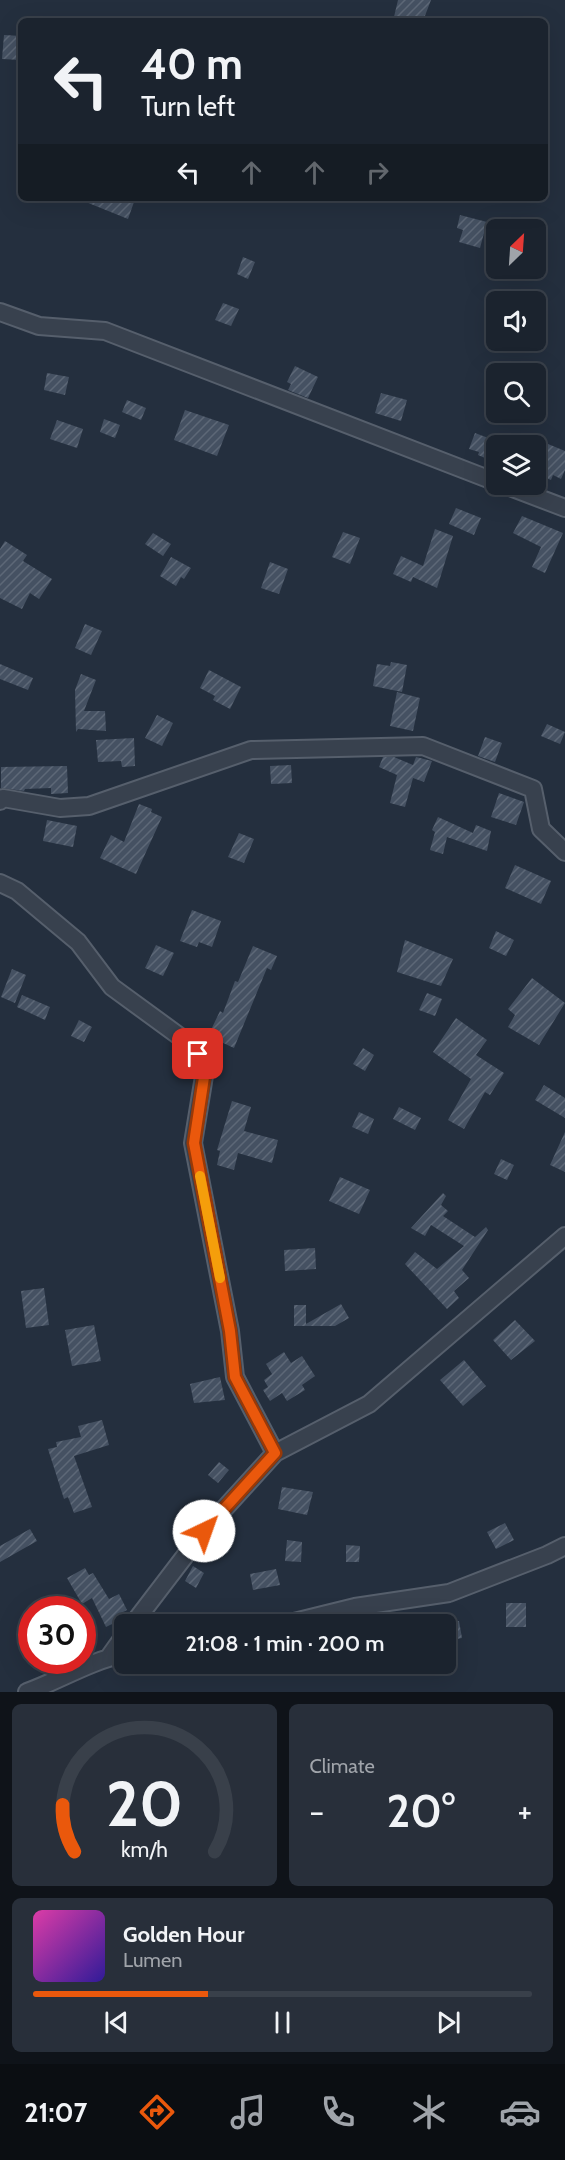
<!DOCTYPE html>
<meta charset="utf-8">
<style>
body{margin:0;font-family:Cabin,sans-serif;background:#282f3a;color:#f1f3f6;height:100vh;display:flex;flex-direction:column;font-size:22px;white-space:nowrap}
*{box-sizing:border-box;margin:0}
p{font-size:20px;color:#a0a4aa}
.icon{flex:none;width:33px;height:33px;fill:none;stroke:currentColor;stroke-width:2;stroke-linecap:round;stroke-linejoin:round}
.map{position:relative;height:1692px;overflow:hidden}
.drawer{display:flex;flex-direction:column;gap:12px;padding:12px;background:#0f1319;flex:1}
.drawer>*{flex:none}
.banner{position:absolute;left:18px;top:18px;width:530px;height:183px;border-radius:9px;box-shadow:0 6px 24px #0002,0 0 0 2px #39404a;background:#1b232e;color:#f1f3f6;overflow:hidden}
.needle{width:39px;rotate:25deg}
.buttons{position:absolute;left:486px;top:219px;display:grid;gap:12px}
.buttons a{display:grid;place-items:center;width:60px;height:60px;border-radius:9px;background:#1b232e;box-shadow:0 6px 24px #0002,0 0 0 2px #39404a;font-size:30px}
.speed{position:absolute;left:18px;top:1596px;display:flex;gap:12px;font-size:30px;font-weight:700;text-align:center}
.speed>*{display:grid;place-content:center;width:78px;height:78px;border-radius:50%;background:#1b232e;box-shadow:0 6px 24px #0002,0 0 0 2px #39404a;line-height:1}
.speed .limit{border:9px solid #d22;background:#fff;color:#111}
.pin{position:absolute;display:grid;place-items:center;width:51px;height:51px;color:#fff;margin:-26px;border-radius:12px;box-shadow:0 3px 9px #0006}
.me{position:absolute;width:66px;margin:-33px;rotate:42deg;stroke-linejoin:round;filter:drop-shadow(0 0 4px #0008)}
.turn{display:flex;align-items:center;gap:21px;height:126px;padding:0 24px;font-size:27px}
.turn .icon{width:78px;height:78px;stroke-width:2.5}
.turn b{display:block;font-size:42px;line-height:51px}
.lanes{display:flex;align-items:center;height:57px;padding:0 24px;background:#0003;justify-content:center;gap:30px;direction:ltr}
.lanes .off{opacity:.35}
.big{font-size:45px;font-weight:600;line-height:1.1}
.drawer .card{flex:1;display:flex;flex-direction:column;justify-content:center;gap:9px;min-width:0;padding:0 21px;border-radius:9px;background:#282f3a}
.drawer .dial{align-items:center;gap:0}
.dial svg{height:156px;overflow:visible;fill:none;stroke:#39404a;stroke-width:7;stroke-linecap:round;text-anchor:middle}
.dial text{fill:#f1f3f6;stroke:none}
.song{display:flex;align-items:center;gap:18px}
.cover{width:72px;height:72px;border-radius:9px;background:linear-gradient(135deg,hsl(320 70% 55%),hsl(250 70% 35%))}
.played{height:6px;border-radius:3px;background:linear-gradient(90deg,#ea580c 35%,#39404a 35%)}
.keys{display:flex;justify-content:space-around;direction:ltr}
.heat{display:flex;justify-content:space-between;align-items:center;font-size:33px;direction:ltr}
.drawer .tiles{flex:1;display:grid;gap:12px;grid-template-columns:1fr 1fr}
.card:last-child{grid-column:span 2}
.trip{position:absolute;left:114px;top:1614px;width:342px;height:60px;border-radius:9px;background:#1b232e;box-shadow:0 6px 24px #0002,0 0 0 2px #39404a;font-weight:600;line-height:60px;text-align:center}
.tabs{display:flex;height:96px;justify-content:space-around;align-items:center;background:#0b0e12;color:#a0a4aa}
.tabs .icon{width:42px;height:42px}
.tabs .current{color:#ea580c}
.tabs b{font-size:27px;color:#f1f3f6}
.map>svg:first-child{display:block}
.building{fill:url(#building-hatch)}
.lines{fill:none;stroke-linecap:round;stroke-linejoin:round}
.street-casing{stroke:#565f6c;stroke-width:20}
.street{stroke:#38414e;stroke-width:16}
.route-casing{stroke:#983908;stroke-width:15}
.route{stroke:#ea580c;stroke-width:10}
.slow{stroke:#f59e0b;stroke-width:10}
</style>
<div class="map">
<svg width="565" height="1692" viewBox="0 0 565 1692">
<defs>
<pattern id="building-hatch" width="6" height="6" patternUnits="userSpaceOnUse" patternTransform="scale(1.5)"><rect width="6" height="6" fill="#455162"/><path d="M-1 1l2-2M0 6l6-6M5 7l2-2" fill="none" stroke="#5d6877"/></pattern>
</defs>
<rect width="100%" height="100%" fill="#242f3e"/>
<path class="building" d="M398 0H431L423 21H393Z
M4 35 21 36V60L2 59Z
M76 198H123L134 202 128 219Z
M460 215 487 222 480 248 459 242 463 230 457 228Z
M243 257 255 262 248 279 237 274Z
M223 303 239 309 231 326 215 320Z
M295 366 318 377 308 398 288 390 291 384 287 382Z
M47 373 69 377 65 395 44 390Z
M381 393 407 400 401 421 375 413Z
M127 400 146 408 141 420 122 412Z
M185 410 229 425 217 456 174 440Z
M104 419 120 425 115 438 100 432Z
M57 420 83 429 77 448 50 439Z
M475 433 499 442 492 461 478 455 479 452 469 449Z
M536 439 565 451V470L561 479 553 475 551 480 536 474Z
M456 508 481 518 474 535 449 524Z
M522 516 563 533 545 573 532 567 541 547 513 533Z
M435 529 453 536 437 588 413 577 411 582 393 574 401 556 423 566Z
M343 532 360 538 350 564 332 557Z
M153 533 171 544 163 556 145 544Z
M5 541 27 555 23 561 52 579 39 599 30 593 22 609 0 598V549Z
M171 557 191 568 184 579 181 577 176 586 160 576Z
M270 562 288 569 279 594 261 588Z
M85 624 102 631 91 655 75 648Z
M391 662 407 665 402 692 373 686 377 664 390 666Z
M0 664 33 678 28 690 0 679Z
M209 670 241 687 230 709 213 700 215 696 200 688Z
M81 674 96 680 84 711H105L106 731 78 729 76 732 75 690Z
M397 692 420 698 413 731 390 726Z
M157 715 173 723 162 746 145 738Z
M547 724 565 732 560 744 541 736Z
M485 737 502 743 495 762 478 756Z
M134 738 135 766 122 767 121 761 98 762 96 740Z
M383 757H394L413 765 416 757 432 761 424 782 413 778 405 807 390 803 397 775 379 767Z
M291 765 292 783 271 784 270 766Z
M67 766 68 793 51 794V788L25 789 24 791 1 788V767Z
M499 793 524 802 516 825 491 817Z
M139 804 152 809 151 812 162 817 136 874 100 858 111 835 124 842Z
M438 817 473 833 476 825 491 831 487 851 447 837 443 854 430 850 435 832 432 830Z
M47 820 77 826 73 847 43 841Z
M239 833 254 839 244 863 228 857Z
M515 865 551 881 541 904 505 888Z
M192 910 221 921 212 947 199 942 197 947 180 941Z
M496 931 514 940 506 956 489 948Z
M405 940 453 959 441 986 397 972Z
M156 945 174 953 163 976 145 968Z
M253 946 277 956 271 970 267 968 234 1048 221 1042 223 1038 210 1032 220 1011 223 1013 235 981 238 982Z
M12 969 26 975 15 1003 1 997Z
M532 978 565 1003 539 1045 508 1027 515 1015 508 1009Z
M427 993 442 999 435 1016 419 1010Z
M22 995 50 1007 45 1020 17 1007Z
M456 1018 487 1040 476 1055 504 1073 490 1095 485 1092 464 1129 448 1120 471 1079 433 1052Z
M79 1020 92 1027 84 1042 71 1036Z
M363 1048 374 1055 365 1071 353 1064Z
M544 1085 565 1098V1118L535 1100Z
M232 1101 251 1107 244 1131 278 1140 272 1163 238 1153 234 1170 217 1165 220 1151 217 1150Z
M399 1107 421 1118 415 1130 393 1119Z
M359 1112 374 1119 368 1134 352 1127Z
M565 1132V1172L550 1165Z
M501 1159 514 1165 507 1180 494 1174Z
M340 1177 370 1190 359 1214 329 1201Z
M443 1193 446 1196 441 1205 448 1211 443 1216 475 1237 486 1227 488 1230 462 1270 469 1278 454 1291 459 1298 447 1309 405 1264 415 1252 437 1269 464 1246 431 1225 425 1236 411 1228Z
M315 1248 316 1269 285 1271 284 1250Z
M44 1288 49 1325 26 1328 21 1291Z
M341 1304 349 1318 335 1326H294V1305H306V1324Z
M515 1320 535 1341 511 1360 493 1340Z
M94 1325 101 1361 72 1366 65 1330Z
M284 1352 291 1363 302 1356 315 1376 302 1385 305 1390 287 1401 282 1393 270 1401 263 1390 268 1387 264 1380 272 1374 266 1364Z
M464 1360 486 1386 463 1406 440 1380Z
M220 1377 225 1400 194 1403 190 1384Z
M102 1420 109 1445 74 1456 92 1507 74 1513 68 1497 64 1499 48 1449 57 1447 56 1442 81 1437 78 1426Z
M219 1462 229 1470 218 1483 208 1475Z
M282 1487 313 1492 307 1515 278 1509Z
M505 1523 514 1540 496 1549 487 1532Z
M30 1529 37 1541 0 1562V1546Z
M287 1540 302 1542 301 1562 285 1561Z
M346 1545 360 1546 359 1562H346Z
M193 1566 204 1573 196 1588 185 1581Z
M85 1568 89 1575 93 1573 109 1599 119 1594 127 1610 115 1616 118 1621 106 1627 92 1598 82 1604 67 1578Z
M276 1569 280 1585 253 1590 250 1574Z
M506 1603H526V1627H506Z
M459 1621 462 1638 446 1641V1623Z"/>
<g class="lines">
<defs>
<path id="street" d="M0 312 39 326 105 331 496 482
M502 484 565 508
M0 801 3 798 60 808 89 806 251 750 423 746 533 789 541 829 565 852
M0 883 17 891 78 942 112 987 190 1044 206 1064 193 1143 230 1331 235 1377 275 1453 204 1531 133 1624
M275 1453 369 1404 565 1236
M286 1624 355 1607 449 1593 547 1555 565 1546
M109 1657 124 1636
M27 1692C60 1680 90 1661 124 1654"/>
</defs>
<use href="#street" class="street-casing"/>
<use href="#street" class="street"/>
</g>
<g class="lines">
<defs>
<path id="route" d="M198 1054 206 1064 194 1143 230 1331 235 1377 275 1453 204 1531"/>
</defs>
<use href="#route" class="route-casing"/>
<use href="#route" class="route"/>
<path class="slow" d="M200 1176 220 1278"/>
</g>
</svg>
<div class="buttons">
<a><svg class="needle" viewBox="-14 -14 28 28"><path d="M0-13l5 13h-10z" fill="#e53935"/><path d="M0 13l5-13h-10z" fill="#a0a4aa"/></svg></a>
<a><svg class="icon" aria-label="sound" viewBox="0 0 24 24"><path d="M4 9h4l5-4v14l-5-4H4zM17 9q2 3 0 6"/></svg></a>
<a><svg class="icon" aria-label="search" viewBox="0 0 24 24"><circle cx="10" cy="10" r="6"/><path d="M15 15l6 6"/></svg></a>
<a><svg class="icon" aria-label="layers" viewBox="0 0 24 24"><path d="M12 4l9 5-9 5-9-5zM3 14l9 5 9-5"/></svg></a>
</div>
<div class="speed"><div class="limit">30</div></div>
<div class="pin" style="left:198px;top:1054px;background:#d93025"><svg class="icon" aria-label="arrive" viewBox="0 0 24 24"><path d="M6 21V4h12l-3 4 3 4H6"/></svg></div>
<svg class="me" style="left:204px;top:1531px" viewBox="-20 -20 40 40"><circle r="19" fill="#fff"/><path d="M0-13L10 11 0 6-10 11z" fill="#ea580c"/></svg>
<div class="trip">21:08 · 1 min · 200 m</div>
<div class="banner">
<div class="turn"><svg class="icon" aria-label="left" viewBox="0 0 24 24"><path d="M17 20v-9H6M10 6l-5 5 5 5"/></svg><div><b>40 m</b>Turn left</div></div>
<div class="lanes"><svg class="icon" aria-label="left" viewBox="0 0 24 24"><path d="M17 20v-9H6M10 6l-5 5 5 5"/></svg><svg class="icon off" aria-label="ahead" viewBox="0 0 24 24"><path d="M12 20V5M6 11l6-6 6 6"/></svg><svg class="icon off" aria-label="ahead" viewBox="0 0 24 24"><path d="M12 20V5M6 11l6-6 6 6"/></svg><svg class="icon off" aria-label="right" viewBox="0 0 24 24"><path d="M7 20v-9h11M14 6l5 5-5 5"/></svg></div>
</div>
</div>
<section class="drawer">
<div class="tiles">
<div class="card dial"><svg viewBox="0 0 100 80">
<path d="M14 69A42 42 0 1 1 86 69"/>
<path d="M14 69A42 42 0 0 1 8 45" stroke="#ea580c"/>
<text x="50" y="56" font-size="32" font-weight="700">20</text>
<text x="50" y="72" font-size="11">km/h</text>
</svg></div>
<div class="card"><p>Climate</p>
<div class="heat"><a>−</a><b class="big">20°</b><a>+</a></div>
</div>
<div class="card">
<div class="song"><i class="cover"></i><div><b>Golden Hour</b><p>Lumen</p></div></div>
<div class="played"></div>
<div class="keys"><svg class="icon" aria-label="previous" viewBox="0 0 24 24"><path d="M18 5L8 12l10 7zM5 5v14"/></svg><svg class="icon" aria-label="pause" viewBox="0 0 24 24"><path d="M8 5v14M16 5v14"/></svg><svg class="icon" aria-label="next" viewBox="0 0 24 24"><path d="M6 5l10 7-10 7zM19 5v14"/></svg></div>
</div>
</div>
</section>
<nav class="tabs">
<b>21:07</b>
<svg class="icon current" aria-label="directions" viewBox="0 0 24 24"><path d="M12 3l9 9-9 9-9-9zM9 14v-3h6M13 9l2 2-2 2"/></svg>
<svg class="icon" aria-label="music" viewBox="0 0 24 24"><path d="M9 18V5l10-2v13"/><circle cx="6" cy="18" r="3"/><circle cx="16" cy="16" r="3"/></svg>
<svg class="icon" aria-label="phone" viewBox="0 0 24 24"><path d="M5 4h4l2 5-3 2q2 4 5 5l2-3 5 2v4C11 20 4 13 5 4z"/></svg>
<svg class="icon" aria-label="climate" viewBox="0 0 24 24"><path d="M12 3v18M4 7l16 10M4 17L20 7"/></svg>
<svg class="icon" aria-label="car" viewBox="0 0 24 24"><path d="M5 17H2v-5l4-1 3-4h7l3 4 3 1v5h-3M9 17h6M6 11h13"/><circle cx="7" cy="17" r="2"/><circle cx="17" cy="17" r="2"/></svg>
</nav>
